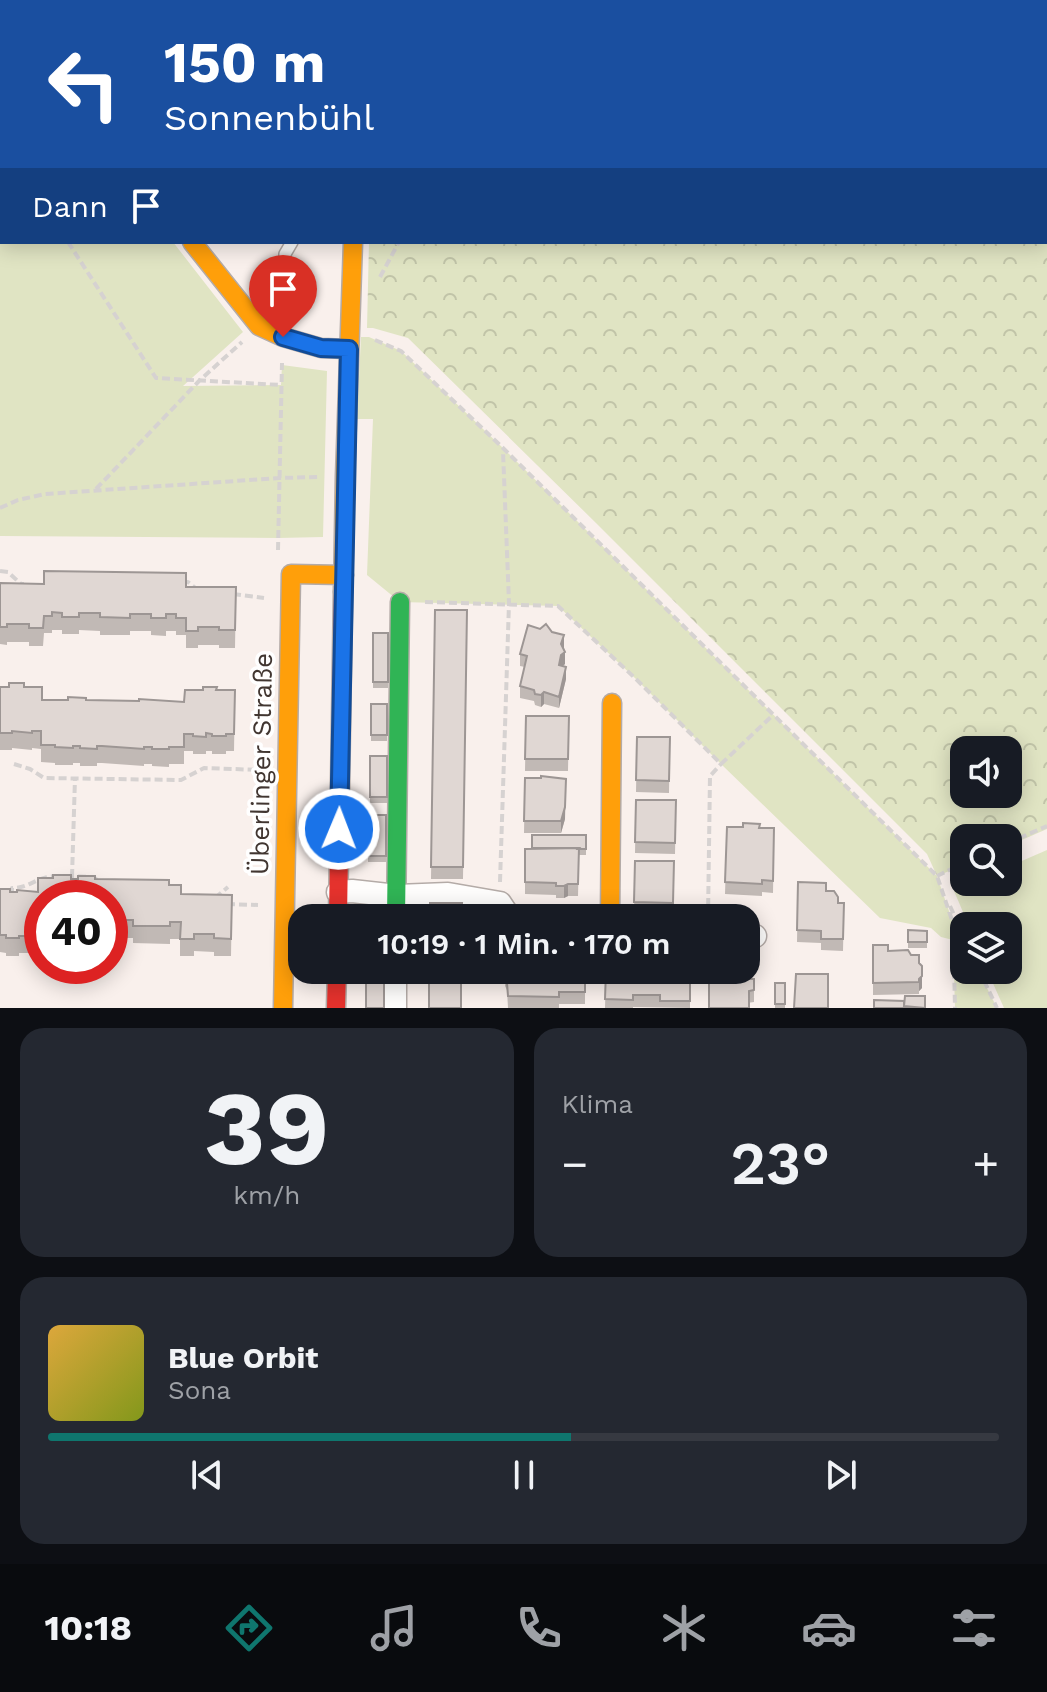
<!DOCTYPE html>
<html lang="de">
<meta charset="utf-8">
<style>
body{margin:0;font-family:"Work Sans",sans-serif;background:#242831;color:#f1f3f6;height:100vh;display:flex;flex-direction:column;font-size:30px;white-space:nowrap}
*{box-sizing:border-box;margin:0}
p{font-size:26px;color:#9ea1a6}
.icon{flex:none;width:44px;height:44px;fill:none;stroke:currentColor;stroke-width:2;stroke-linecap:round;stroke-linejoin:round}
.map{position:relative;height:1008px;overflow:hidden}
.panel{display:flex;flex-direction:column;gap:20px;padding:20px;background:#0d0f14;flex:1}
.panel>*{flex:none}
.banner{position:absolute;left:0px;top:0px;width:1048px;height:244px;box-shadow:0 4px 20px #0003;background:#1a4fa0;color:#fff;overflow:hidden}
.controls{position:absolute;left:950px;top:736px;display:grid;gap:16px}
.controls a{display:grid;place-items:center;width:72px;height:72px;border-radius:16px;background:#171b24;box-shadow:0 4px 20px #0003;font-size:40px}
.speed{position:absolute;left:24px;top:880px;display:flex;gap:16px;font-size:40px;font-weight:700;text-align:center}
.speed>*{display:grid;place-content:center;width:104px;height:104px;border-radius:50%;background:#171b24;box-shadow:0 4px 20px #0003;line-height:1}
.speed .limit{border:12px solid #d22;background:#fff;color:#111}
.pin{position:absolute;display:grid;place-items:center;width:68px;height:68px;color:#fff;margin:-82px -34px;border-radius:50% 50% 50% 0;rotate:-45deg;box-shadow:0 0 8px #0007}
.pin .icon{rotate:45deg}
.me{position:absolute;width:88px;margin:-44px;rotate:1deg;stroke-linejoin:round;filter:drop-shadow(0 0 6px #0008)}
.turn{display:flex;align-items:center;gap:28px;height:168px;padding:0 32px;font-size:36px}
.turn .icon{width:104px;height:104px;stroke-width:2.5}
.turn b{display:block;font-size:56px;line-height:68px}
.then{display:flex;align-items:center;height:76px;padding:0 32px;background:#0003;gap:16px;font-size:30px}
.big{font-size:60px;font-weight:600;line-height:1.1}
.panel .card{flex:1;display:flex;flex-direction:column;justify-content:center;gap:12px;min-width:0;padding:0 28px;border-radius:24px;background:#242831}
.panel .dial{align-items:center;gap:0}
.dial b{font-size:104px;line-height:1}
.song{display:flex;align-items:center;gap:24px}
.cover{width:96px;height:96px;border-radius:12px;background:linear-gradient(135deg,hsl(40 70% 55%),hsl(70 70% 35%))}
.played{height:8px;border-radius:4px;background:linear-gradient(90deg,#0f766e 55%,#363941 55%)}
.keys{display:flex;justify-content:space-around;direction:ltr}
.heat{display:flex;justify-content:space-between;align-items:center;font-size:44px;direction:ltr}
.panel .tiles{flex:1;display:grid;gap:20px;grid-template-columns:1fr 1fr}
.card:last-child{grid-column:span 2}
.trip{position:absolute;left:288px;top:904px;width:472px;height:80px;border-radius:24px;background:#171b24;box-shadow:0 4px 20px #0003;font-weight:600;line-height:80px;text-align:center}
.tab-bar{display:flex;height:128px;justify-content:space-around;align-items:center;background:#090b0e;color:#9ea1a6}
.tab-bar .icon{width:56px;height:56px}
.tab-bar .active{color:#0f766e}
.tab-bar b{font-size:36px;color:#f1f3f6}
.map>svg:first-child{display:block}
.green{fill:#e0e4c3}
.forest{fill:url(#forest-crowns);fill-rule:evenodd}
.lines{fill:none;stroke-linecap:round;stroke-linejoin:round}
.lane-casing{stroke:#b4aba7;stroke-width:14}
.street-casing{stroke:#b4aba7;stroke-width:25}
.fast-casing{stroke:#b4aba7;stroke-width:21}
.slow-casing{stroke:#b4aba7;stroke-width:21}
.jam-casing{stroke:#b4aba7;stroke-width:21}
.path{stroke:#d6d2d1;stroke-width:4;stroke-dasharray:8 4;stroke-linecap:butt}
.lane{stroke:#fefdfc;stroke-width:11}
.street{stroke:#fefdfc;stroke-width:22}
.fast{stroke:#30b455;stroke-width:18}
.slow{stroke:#ff9f0a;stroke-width:18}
.jam{stroke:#e5322d;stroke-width:18}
.wall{fill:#c1b9b5}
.shaded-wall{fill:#9d9694}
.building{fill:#e0d7d3;stroke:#9d9694;stroke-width:2}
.route-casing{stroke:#114b97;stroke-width:20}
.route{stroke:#1a73e8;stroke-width:14}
.labels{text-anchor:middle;stroke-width:7;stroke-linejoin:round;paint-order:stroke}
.street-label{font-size:26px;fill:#413631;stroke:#fff}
</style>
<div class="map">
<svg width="1047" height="1008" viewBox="0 0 1047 1008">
<defs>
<pattern id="forest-crowns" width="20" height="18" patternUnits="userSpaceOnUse" patternTransform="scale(2)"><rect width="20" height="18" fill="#e0e4c3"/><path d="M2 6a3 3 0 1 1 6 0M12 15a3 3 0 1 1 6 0" fill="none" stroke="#c1c4a8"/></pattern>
</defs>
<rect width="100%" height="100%" fill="#f9f0ec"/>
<path class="green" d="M0 39 2 40V242H173L243 332 183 386 281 385 282 365 327 371 323 537 278 538 0 536Z
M361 337H369L401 351 503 448 937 876 953 923 964 943V970H978L997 1008H955L953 940 941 937 931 928 880 918 721 764 636 679 558 606 400 602 367 575 373 419H357Z
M1047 850V1008H1004L987 970H1008V926H969L954 891 974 882H1008V867Z"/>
<path class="forest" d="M129 0H1047V829L1008 846V838H964V865L937 876 927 854 596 523 408 338 373 328H367L369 242H1046V2H131ZM964 750H1008V794H964Z"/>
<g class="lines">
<defs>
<path id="lane" d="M283 332 285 254 292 242"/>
<path id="street" d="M0 23 2 25
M338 892 352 891 397 896 448 894 500 903 510 918
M746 936H755
M395 1008V970"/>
<path id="fast" d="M396 918 400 602"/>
<path id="slow" d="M192 242 259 326 283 337 321 348 349 349
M343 592 345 477 353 242
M610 918 612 703
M283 1008 291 574 344 575"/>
<path id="jam" d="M417 2 418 0
M338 918 343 592
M336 1008 337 970"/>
</defs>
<use href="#lane" class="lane-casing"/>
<use href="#street" class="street-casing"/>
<use href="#fast" class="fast-casing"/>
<use href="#slow" class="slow-casing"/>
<use href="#jam" class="jam-casing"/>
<path class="path" d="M94 0 96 2
M313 2 314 0
M0 53 2 52
M1046 94H1047
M0 126 2 129
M68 242 156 378 281 385
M380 277 399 242
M375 340 401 351 503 448 937 876 953 923 955 1008
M96 489 199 381 242 342
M0 508 18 500 45 494 279 478 319 477
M278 550 282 363
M0 571 8 572 21 584H24
M182 582H188L198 590
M233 594 264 598
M425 602 558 606 636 679 721 764 773 715
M14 764 30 769 44 778 181 780 204 768 261 770
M1008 843 1047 826
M66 876 93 877 100 882
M937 876 964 863
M72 877 75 778
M500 882 509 603 503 451
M12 895V888C31 888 36 876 58 876
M215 898 228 887
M227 904 258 905
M950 906 964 937
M708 918 710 776 721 764
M979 970 997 1008"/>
<use href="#lane" class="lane"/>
<use href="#street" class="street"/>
<use href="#fast" class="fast"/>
<use href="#slow" class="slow"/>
<use href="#jam" class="jam"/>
</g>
<path class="wall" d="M0 583 236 587 235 648H219V645H198V648H186V635H176V631H166V636L151 635V631H130V635H100V631L79 630V634H62V630H52V633H44L43 646H29V642H7V645L0 644Z
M435 610H467L463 879H431Z
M373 633H388V688H373Z
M564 647 565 664 563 666 566 679 559 708 544 704 541 707 535 705 534 701 520 698V686L525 667 520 666V654Z
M0 687H24L42 700 184 702 217 690H235L234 751H226V754H212V751H206V754H193V751H184V764H169V767L152 766V764H144V766L102 763H97V766H80V763H73V765H55V763L41 762V749L32 748V750L12 748V750H0Z
M371 704H387V741H371Z
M526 716H569L568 771H525Z
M637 737H670L669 793 636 792Z
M370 756H387V803H370Z
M525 778 565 819 561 833H524Z
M636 800H676L675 854 635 853Z
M368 815H386V862H368Z
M727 827 774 828 773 893 762 892V896L725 894Z
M586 835V855H579L578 896H568L564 898H556V895L525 894V849H532Z
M635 861H674L673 914H634Z
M71 879H95L169 885 181 894 232 895 231 956H214V952L194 951V956H180V939H170V944L133 943V938H123L122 942H110V898H42V941H37V953H19V956H6V953L0 952V889L10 892H38Z
M798 882 826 891 838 903H844L843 951 821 950V943L797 942Z
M908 930 927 931V948H908Z
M873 945 888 951 911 955 919 963 922 988 919 991V994L873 995Z
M367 970H384V971H367Z
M506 970H585V1004H559V1008H508L507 990 505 986Z
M587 970H597V974H587Z
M606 970H690V1008L633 1007V1008H605Z
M754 979V1002L709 1008Z
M775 983H785V1008H775Z"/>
<path class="shaded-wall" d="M564 635V647L562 655 565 652V664L561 667 559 665 561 644Z
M566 667V679L559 708V697Z
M544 692V704L541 707V695Z
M566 779 565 819 561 833V821Z
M568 884V896L564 898V886Z
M922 976V988L919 991V979Z"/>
<path class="building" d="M44 571 186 573V587H236L235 630H219V627H198V631H186V618H176V614H166V618H151V614H130V618L100 617V613H79V617H62V613L52 612V616H44L43 628H29V624H7V627H0V583L44 584Z
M435 610H467L463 867H431Z
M546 624 552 632 564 635 561 644 565 652 561 655 559 665 566 667 559 697 544 692 541 695 535 694 534 690 520 686 527 656 520 654 528 625 540 629Z
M373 633H388V682H373Z
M9 683H24V687H42V700H68V697L86 698V700L139 701V699L184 702 185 690H203V687H217L216 690H235L234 734H226V736H212V734L206 733V737L193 736V734H184V747H169V749H152V747H144V749L102 746H97V749L80 748V746H73V748L55 747V745H41V731H32V733L12 731V733H0V687H9Z
M371 704H387V735H371Z
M526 716H569L568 759H525Z
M637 737H670L669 781 636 780Z
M370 756H387V797H370Z
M541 776 566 779 565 807 561 821H524L525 778H541Z
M636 800H676L675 843 635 842Z
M368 815H386V856H368Z
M743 823 760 824 759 828H774L773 881 762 880V884L725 882 727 827H743Z
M532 835H586V849H578L579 848H532Z
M579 848 578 884H568L564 886H556V883L525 882V849Z
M635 861H674L673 903 634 902Z
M53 875H71V879H78V876H95V879L169 880V885H181V894L232 895 231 939 214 938V934H194V939H180L181 922H170V926H133V920H123L122 925H110V898H42V924H37V936H19V938H6V935H0V889H10V892H17V890L38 892V878H53Z
M798 882 826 883V891H834L838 897V903H844L843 939H821V931L797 930Z
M430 903H462L461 918H430Z
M908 930 927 931V942H908Z
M873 945H888V951L908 950 911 955H919V963L922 966V976L919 979V982L873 983Z
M429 970H461V1008H429Z
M506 970H585V992H559V997L508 996Z
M606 970H690V1001H660V995H633V1000L605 999Z
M796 974H828V1008H794Z
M366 977H384V1008H366Z
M709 979H754V990L749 991V1008H709Z
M775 983H785V1004H775Z
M905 996H925V1008L904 1006Z
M874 1000 904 1001V1006L913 1007V1008H874Z"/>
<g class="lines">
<defs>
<path id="route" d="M283 337 321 348 349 349 339 829"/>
</defs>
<use href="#route" class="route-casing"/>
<use href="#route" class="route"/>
</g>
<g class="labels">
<g class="street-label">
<text transform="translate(261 764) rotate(-89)" y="9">Überlinger Straße</text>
</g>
</g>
</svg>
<div class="controls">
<a><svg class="icon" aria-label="sound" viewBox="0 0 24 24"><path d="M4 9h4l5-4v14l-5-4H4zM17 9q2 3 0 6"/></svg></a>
<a><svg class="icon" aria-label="search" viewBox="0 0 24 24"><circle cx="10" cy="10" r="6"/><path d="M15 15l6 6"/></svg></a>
<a><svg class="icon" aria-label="layers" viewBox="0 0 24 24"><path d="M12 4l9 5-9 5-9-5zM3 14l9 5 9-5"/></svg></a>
</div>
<div class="speed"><div class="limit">40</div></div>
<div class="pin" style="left:283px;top:337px;background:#d93025"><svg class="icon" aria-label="arrive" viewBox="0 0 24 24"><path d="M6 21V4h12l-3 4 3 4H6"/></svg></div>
<svg class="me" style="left:339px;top:829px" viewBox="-20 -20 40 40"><circle r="17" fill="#1a73e8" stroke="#fff" stroke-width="3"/><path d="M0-11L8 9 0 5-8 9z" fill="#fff"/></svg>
<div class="trip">10:19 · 1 Min. · 170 m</div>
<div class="banner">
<div class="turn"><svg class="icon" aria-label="left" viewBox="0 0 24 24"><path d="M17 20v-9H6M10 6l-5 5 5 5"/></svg><div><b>150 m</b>Sonnenbühl</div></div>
<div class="then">Dann<svg class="icon" aria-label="arrive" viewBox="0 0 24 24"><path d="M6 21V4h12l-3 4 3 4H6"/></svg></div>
</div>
</div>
<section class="panel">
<div class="tiles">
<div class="card dial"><b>39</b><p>km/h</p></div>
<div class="card"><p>Klima</p>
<div class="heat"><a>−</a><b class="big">23°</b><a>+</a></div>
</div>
<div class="card">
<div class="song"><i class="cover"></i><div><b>Blue Orbit</b><p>Sona</p></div></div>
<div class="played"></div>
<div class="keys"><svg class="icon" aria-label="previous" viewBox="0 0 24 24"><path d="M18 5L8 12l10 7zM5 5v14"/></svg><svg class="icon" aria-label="pause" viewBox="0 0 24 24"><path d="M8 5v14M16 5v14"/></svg><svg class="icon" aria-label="next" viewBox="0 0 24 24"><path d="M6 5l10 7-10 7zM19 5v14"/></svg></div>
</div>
</div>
</section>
<nav class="tab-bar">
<b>10:18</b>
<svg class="icon active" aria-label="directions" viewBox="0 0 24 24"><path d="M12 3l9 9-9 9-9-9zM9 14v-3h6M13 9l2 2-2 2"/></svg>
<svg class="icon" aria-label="music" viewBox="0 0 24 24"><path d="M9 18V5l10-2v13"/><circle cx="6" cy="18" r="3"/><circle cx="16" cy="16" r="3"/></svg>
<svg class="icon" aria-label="phone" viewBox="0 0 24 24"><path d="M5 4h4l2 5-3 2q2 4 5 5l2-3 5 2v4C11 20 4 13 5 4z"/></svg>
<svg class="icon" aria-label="climate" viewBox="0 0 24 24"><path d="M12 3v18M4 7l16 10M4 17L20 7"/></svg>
<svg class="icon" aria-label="car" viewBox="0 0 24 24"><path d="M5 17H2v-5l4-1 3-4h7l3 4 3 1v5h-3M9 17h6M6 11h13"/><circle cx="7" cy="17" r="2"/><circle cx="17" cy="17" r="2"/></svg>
<svg class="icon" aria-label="filters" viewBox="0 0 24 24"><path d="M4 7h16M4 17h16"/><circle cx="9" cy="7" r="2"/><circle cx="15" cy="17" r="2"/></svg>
</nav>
